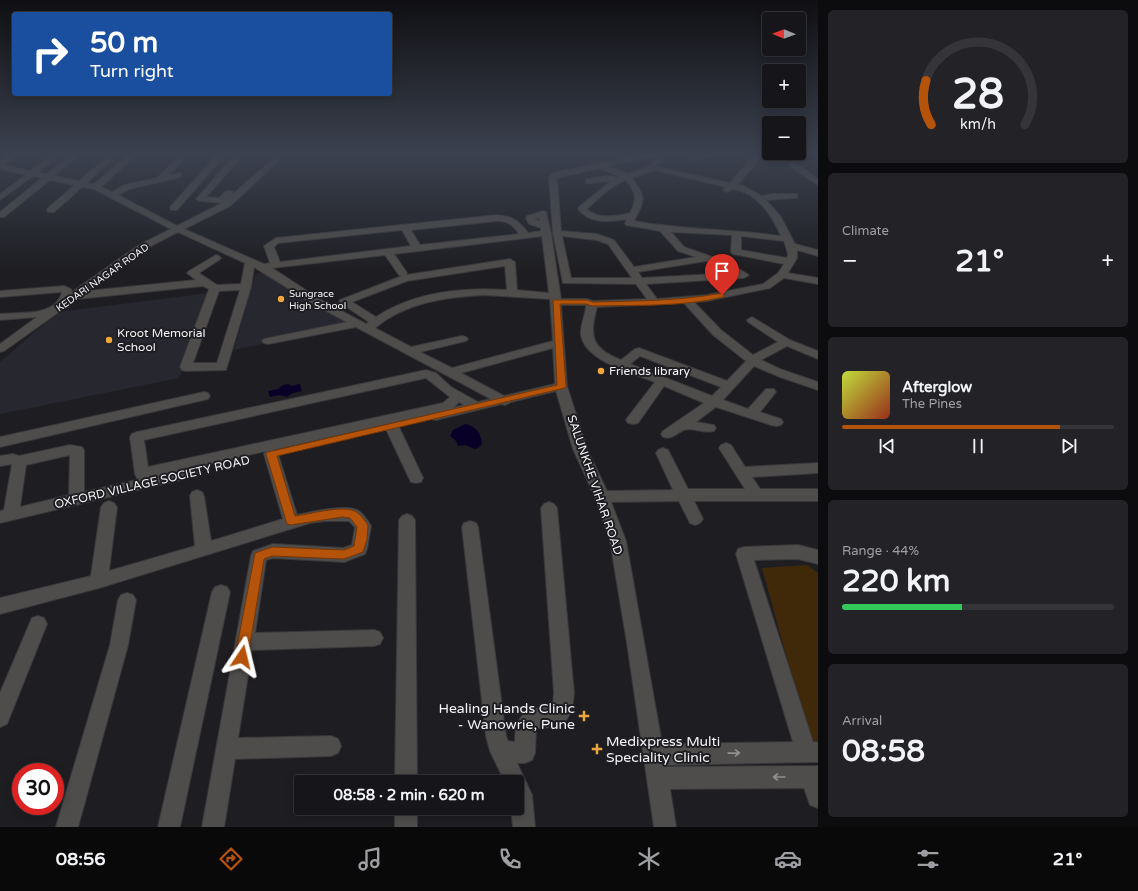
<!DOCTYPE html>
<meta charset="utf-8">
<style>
body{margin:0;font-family:"Varela Round",sans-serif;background:#232327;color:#f1f3f6;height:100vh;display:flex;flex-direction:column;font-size:15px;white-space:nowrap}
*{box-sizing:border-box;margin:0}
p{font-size:13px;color:#9e9fa2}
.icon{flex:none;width:22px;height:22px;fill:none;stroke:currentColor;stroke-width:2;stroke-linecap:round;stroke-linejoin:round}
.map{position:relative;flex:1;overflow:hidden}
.drawer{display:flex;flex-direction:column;gap:10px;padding:10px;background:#0c0c0e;width:320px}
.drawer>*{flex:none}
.banner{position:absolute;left:12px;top:12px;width:380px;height:84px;border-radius:4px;box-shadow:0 2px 10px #0003,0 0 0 1px #353539;background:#1a4fa0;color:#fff;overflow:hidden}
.needle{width:26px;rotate:271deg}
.tools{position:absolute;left:762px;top:12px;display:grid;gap:8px}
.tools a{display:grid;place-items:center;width:44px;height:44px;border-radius:4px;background:#16161a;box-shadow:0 2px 10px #0003,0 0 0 1px #353539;font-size:20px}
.speed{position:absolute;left:12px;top:763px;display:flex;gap:8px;font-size:20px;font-weight:700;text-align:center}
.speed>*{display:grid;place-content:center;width:52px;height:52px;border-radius:50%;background:#16161a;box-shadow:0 2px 10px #0003,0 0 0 1px #353539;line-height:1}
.speed .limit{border:6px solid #d22;background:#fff;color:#111}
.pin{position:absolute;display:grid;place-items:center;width:34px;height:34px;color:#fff;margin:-41px -17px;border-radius:50% 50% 50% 0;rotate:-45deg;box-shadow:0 0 4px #0007}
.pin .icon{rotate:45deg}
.me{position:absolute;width:44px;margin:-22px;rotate:10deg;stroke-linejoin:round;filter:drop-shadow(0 0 3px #0008)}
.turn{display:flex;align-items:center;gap:14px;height:84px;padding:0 12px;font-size:18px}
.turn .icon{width:52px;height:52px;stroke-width:2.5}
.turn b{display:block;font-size:28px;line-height:34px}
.big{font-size:30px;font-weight:700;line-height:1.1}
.drawer .widget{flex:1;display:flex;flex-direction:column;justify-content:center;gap:6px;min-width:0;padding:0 14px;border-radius:6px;background:#232327}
.drawer .dial{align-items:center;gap:0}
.dial svg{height:104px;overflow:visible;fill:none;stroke:#353539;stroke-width:7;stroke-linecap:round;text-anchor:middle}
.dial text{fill:#f1f3f6;stroke:none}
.song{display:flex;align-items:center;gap:12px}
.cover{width:48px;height:48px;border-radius:6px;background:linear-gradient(135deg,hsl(70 70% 55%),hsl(10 70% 35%))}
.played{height:4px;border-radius:2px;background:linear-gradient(90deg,#b45309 80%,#353539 80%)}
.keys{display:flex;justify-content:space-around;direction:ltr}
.heat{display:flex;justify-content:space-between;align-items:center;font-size:22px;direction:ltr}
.charge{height:6px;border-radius:3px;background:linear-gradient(90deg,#34c759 44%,#353539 0)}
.trip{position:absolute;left:294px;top:775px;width:230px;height:40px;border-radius:4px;background:#16161a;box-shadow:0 2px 10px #0003,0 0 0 1px #353539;font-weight:700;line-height:40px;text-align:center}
.dock{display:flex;height:64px;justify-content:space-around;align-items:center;background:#09090a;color:#9e9fa2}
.dock .icon{width:28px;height:28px}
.dock .on{color:#b45309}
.dock b{font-size:18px;color:#f1f3f6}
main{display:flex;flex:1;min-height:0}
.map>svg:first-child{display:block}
.built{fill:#272730}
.green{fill:#3f2909}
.water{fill:#080027}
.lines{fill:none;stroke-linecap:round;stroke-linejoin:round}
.minor-casing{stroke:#38383b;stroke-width:2}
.minor{fill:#4f4d4b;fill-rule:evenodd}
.oneway{stroke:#918f8f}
.route{fill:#b45309;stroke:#753606}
.poi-dot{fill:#efa73d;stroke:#1e1e22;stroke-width:1.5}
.labels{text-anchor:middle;stroke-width:4;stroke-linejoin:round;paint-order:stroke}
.far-street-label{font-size:10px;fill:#f3f3f6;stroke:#1e1e22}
.far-poi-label{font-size:10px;fill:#f3f3f6;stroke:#1e1e22;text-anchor:start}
.poi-label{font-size:12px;fill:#f3f3f6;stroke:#1e1e22;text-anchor:start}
.street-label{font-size:12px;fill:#f3f3f6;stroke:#1e1e22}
.near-poi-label{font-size:14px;fill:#f3f3f6;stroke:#1e1e22;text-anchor:end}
</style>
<main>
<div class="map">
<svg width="818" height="827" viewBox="0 0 818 827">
<rect width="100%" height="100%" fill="#1e1e22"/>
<path class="built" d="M263 271 355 323 234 350 255 275Z
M209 293 179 378 0 414V362L51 318 58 313 66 311Z"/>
<path class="green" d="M807 565 818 573V745L811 746 762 568Z"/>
<path class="water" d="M288 384 291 386 300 384 302 391 293 393 287 397 280 395 270 397 268 391 278 389 283 385Z
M465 424C476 426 481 433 482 444L478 448 475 449 465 445 458 446 456 441 450 436 453 430Z"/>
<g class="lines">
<defs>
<path id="minor" d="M10 154H19L3 165 30 171 53 154H60L38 173 47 174 73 154H80L54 176 79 181 111 154H118L87 183 94 184 130 154H137L101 187 112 192 124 185 157 178 182 154H189L169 175 181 173V177L130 189 118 195 177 226 222 203 200 201 196 199 236 154H244L206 197 219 198 226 191H232L233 193 226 200 279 154H286L230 206 184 229 264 264 270 263 264 246 276 238 497 215C512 216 519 221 528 233L541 231V228L529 224 526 218 527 216 543 211 546 212 551 233 561 299H587L593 301 647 299 636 284 563 283 553 233 549 178 552 173 643 154H655V156L608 166 628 174 650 166 659 154H665L657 167 730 183 752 157H758V161L737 185 744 186 762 196 772 194H797V198H794L766 200 781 217 795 244 818 250V256L797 250V258L788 273 818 278V284L784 278 770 288 707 301 694 302 721 330 753 355 778 342 748 322 747 320 752 317 790 340 818 351V359L787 346 761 360 780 369 818 382V390L780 377 754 366 723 400 748 409 766 389H774L776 392 760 412 781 419 783 422 781 425 776 426 771 425 716 407 696 422 714 425 716 428 714 431C704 434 693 427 684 430 676 433 673 440 663 437L661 434 663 431 704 403 664 386 638 423 633 424 628 423 626 420 628 417 655 382C634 374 585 361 581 335 580 325 586 314 586 305H561L567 386 587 449 607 491 673 490 656 453 658 450 663 448 668 450 688 489H745L719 448 721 445 726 443 731 445 745 467 818 463V473L752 477 760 489H818V501H694L703 519 700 523 695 525 690 523 679 501 611 502 626 541 662 744 793 742 736 554 738 549 744 547 798 545 818 550V564L798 559 754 560 813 742H818V762L666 765V767L818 766V808L810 805 804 788 670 789 676 827H654L627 643 610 541 595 497 573 449 556 391 511 402 505 405 502 404 436 420 431 419 429 416 431 414 392 423 397 424 399 427 423 478 421 482 416 483 411 482 409 478 385 427 387 424 391 423 273 450 276 451 278 454 297 515C310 512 348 503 359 511 364 515 368 521 371 526L367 549 365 554 344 562 273 558 266 560 255 633 374 630 380 632 383 638 380 644 374 646 252 650 238 738 331 736 338 739 341 746 338 753 331 756 235 759 224 827H202L251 556 253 551 273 544 343 548 352 545 355 527 349 521H324L310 523 99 588 0 614V598L91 576 101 507 104 503 109 501 114 503 117 507 109 571 195 546 190 496 192 492 197 490 202 492 204 496 211 541 283 519 264 454 266 451 195 467 198 468 200 472 198 476 193 477 0 523V511L4 510 12 464 0 466V456L13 454 19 456 70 445 82 447 84 450V492L141 479 137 478 135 474 130 437 132 434 137 432 426 370 436 373 451 387 478 402 491 399 356 327 268 344 264 343 262 341 264 339 347 322 313 304 254 267 251 287 226 370 186 371 182 370 180 367 209 289 203 286 77 299 4 351 0 352V344L37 317 0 320V314C20 312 56 317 62 292L0 297V291L64 286 71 289 72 292 139 245 171 229 94 189 82 187 54 212H48L47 210 48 208 75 185 50 180 4 217H0V212L42 178 33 176 0 200V194L26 175 0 169V161ZM599 168 621 177 607 176 586 179V183H589L611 181 579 207 578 209C589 224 610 222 627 219L625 223 626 225 660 231 678 251 696 257 634 267 614 240 597 234 561 231 557 178ZM654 170 726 187 723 190 727 192 734 189C758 194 771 214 781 236 732 229 683 230 634 221 645 199 647 199 632 178ZM626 180C636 194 638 197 630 213 617 216 597 220 587 209 599 198 610 186 626 180ZM539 218 540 222 535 219ZM497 221C508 221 513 225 519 234L420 245 411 230ZM402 230 411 246 280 262 274 247 278 243ZM178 232 245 263 241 284 217 285 199 273 219 260 221 258 219 256 216 255 189 271 187 273 196 280 87 291 145 249ZM671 232 732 235 731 252 733 254 784 264 778 273 763 284 707 295 657 299 646 284 744 278 749 275 727 262 684 247ZM542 236 549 293 517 290 515 262 510 259 406 275 407 273 394 254ZM562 236 596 240 608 244 632 278H571ZM741 236 784 241 788 254 787 258 741 250ZM385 255 399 275 402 276 340 300 339 302 369 322 366 324 321 300 272 268ZM706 261 721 266 733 273 642 278 638 272ZM505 266 507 290C462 287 414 292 376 317L352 302 407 281ZM240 290 217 363H193L219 291ZM483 295 550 299 553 341 452 368 420 352 466 341 468 339 466 337 462 336 411 347 375 328C405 303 445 297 483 295ZM684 303 713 335 746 361 727 381 639 348 635 349 621 360C591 348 589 336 597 307ZM553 348 555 384 504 396 461 373ZM640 356 721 387 712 396 630 364ZM426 378 450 397 443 403 148 467 144 440ZM459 402 464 405 453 408ZM70 455 69 495 20 507 26 465Z
M218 154H226L177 210H171L170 208 171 206Z
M707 154H720L694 161 690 159Z
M789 162H795L818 179V185L789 166Z
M204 392 208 393 210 396 208 399 0 447V437Z
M549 502 554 504 557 508 574 693C573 705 571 722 557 726 551 728 544 727 538 728L536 730 535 753 532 760 525 763H517L532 795 535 827H513L511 808H517V782H505L490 751 486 736 462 527 464 523 470 521 476 523 478 527 506 736 508 741 515 742C515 716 525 707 551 707L553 704 554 693 541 508 544 504Z
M407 514 412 516 415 520 417 782H395L399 520 402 516Z
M221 585 227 587 230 592 180 827H158L212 592 215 587Z
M127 593 133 595 136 600 128 645 78 827H56L110 645 118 600 121 595Z
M38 616 44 618 47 624 7 724 0 727V693L32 618Z
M395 808H417V827H395Z"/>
</defs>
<use href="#minor" class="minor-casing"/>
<use href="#minor" class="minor"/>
</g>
<defs><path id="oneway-shaft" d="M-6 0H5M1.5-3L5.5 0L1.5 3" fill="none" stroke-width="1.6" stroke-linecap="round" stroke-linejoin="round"/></defs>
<g class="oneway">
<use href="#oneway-shaft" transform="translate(734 753) rotate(-1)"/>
<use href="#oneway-shaft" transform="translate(779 777) rotate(180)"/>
</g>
<linearGradient id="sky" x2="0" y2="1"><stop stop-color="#101013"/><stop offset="0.57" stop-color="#3b414f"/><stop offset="1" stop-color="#3b414f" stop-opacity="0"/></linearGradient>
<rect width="818" height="270" fill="url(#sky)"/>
<path class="route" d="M722 293 724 294V297C682 307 636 305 592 306L586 304H560L566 386 565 388 277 456 295 516C310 514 342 505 355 511 360 514 366 521 368 526L367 539 363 552 344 559 272 556 264 559 248 657 246 661 242 663 237 661 235 657 255 553 272 547 344 550 354 546 357 527 350 518 342 517 291 525 287 524 266 454 268 452 557 385 553 300H587L593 302C636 301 680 301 722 293Z"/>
<g class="poi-dot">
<circle cx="281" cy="299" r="4"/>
<circle cx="109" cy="340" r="4"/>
<circle cx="601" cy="371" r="4"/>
<path d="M582 710h4v4h4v4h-4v4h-4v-4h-4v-4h4z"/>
<path d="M595 743h4v4h4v4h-4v4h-4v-4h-4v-4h4z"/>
</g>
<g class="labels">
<g class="far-street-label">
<text transform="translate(102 277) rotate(-35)" y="4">KEDARI NAGAR ROAD</text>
</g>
<g class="far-poi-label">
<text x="289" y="297">Sungrace<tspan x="289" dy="12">High School</tspan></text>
</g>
<g class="poi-label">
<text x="117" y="337">Kroot Memorial<tspan x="117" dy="14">School</tspan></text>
<text x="609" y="375">Friends library</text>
</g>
<g class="street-label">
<text transform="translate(152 482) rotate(-13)" y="4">OXFORD VILLAGE SOCIETY ROAD</text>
<text transform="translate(595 485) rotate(71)" y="4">SALUNKHE VIHAR ROAD</text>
</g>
<g class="near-poi-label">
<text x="575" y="713">Healing Hands Clinic<tspan x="575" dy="16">- Wanowrie, Pune</tspan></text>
<text x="606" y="746" text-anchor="start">Medixpress Multi<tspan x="606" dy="16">Speciality Clinic</tspan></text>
</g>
</g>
</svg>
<div class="tools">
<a><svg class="needle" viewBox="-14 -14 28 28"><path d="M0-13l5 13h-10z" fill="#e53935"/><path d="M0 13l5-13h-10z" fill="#9e9fa2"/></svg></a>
<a>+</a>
<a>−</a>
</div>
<div class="speed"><div class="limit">30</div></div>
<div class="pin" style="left:722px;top:295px;background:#d93025"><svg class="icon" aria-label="arrive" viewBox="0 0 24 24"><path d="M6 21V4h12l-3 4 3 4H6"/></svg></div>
<svg class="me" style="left:242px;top:657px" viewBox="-20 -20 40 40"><path d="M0-17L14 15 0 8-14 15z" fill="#b45309" stroke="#fff" stroke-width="4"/></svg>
<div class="trip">08:58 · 2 min · 620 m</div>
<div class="banner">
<div class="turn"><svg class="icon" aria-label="right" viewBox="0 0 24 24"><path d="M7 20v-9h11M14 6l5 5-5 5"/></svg><div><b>50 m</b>Turn right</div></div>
</div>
</div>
<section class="drawer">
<div class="widget dial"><svg viewBox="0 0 100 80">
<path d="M14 69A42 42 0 1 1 86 69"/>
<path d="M14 69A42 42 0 0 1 10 35" stroke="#b45309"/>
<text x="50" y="56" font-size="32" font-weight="700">28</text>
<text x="50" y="72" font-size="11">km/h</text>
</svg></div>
<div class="widget"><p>Climate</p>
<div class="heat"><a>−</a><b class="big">21°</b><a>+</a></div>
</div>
<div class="widget">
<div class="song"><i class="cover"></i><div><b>Afterglow</b><p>The Pines</p></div></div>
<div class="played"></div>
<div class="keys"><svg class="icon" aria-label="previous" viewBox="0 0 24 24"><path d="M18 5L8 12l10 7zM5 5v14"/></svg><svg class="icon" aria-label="pause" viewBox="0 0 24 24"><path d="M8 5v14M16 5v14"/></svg><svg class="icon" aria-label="next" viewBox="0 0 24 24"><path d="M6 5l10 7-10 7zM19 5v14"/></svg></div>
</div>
<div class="widget"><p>Range · 44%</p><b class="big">220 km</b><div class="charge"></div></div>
<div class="widget"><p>Arrival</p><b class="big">08:58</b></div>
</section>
</main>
<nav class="dock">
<b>08:56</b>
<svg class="icon on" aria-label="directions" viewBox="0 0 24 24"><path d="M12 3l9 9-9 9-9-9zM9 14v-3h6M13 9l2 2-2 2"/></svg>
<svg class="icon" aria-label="music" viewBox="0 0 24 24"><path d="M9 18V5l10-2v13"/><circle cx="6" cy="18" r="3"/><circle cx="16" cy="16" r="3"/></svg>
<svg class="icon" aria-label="phone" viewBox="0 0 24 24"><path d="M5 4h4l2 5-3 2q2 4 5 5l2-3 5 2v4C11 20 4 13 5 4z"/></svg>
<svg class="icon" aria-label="climate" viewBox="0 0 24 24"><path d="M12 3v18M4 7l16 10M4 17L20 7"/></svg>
<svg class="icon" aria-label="car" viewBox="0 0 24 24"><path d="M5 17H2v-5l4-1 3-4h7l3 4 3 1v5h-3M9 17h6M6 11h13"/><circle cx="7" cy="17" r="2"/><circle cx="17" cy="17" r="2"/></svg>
<svg class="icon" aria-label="filters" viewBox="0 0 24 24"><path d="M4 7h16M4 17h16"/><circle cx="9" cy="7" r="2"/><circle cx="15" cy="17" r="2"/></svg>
<b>21°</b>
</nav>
